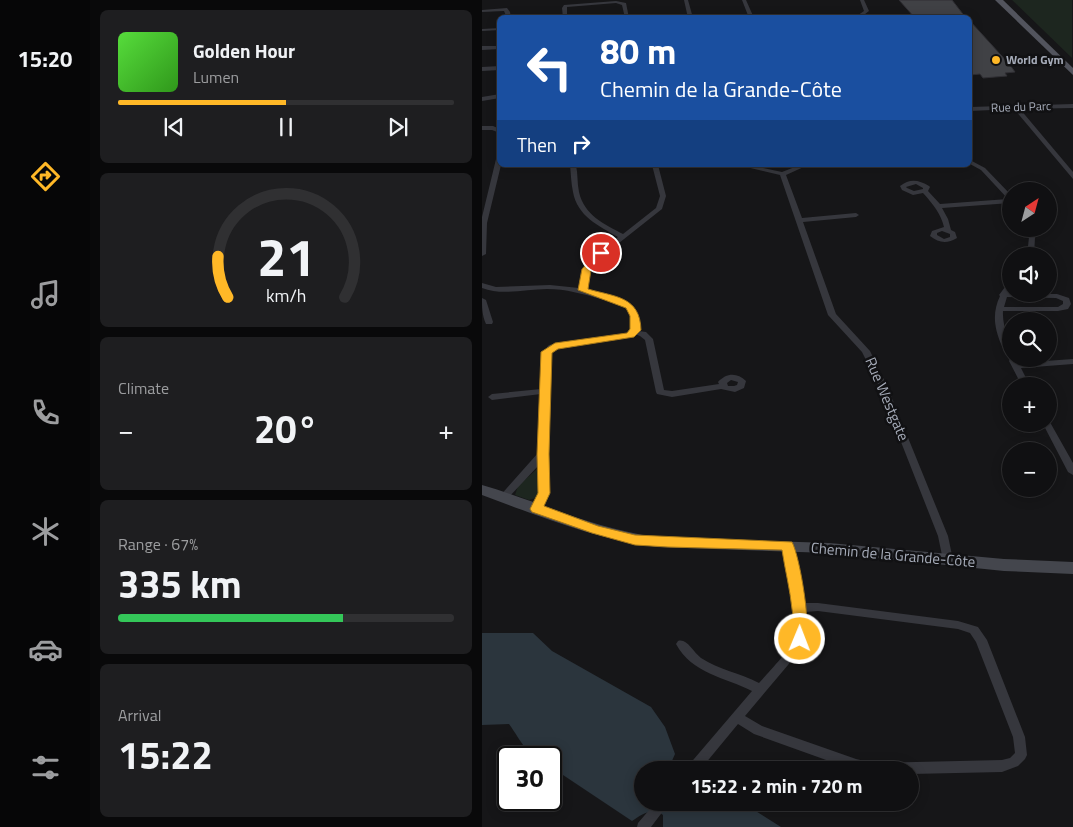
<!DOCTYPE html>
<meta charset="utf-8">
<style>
body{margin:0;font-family:"Titillium Web",sans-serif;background:#1e1e20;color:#f1f3f6;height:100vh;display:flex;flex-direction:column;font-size:19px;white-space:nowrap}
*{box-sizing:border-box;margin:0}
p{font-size:16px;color:#9c9d9f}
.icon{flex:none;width:28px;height:28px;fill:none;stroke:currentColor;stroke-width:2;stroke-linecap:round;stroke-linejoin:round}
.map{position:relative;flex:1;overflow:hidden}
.sheet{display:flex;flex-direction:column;gap:10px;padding:10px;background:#09090a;width:392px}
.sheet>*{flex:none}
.guide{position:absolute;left:15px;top:15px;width:475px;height:152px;border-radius:8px;box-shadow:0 2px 12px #0003,0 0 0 1px #303032;background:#1a4fa0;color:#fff;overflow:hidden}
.needle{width:32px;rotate:36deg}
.buttons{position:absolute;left:520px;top:182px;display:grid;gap:10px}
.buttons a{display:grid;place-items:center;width:55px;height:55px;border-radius:50%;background:#101012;box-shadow:0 2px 12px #0003,0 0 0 1px #303032;font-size:25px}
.speed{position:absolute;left:15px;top:746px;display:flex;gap:10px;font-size:25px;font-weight:700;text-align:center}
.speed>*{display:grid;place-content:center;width:65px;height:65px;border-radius:50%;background:#101012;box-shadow:0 2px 12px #0003,0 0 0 1px #303032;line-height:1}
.speed .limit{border:2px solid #111;border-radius:8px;background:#fff;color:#111}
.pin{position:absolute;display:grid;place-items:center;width:42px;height:42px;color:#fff;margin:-21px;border:2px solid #fff;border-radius:50%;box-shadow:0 1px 5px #0007}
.me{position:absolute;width:55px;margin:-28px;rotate:1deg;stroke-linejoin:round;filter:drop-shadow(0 0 4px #0008)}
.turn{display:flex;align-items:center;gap:18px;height:105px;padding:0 20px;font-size:22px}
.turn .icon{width:65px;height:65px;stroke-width:2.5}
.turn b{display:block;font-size:35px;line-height:42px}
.then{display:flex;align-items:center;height:48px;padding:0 20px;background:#0003;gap:10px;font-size:19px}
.big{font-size:38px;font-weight:700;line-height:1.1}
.sheet .tile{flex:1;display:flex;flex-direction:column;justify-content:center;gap:8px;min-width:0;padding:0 18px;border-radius:8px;background:#1e1e20}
.sheet .dial{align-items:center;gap:0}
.dial svg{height:130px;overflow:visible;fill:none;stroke:#303032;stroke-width:7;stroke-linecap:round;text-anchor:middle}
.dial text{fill:#f1f3f6;stroke:none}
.song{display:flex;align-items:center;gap:15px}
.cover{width:60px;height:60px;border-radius:8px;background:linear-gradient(135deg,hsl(110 70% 55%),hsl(110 70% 35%))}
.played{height:5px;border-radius:2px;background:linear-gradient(90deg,#ffb827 50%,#303032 50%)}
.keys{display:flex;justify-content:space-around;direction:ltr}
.heat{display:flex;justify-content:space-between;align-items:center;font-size:28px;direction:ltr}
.charge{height:8px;border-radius:4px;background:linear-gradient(90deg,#34c759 67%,#303032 0)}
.trip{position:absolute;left:152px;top:761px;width:285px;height:50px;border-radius:25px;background:#101012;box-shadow:0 2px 12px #0003,0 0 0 1px #303032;font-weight:700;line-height:50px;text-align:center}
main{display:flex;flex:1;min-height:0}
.tab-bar{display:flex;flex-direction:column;width:90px;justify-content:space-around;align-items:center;background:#060607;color:#9c9d9f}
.tab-bar .icon{width:35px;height:35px}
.tab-bar .on{color:#ffb827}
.tab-bar b{font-size:22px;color:#f1f3f6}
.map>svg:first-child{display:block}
.green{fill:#1d261f}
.water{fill:#2b353d}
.building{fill:#404145;stroke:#302f34}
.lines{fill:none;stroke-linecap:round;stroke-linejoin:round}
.street{fill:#36373d;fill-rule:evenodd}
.secondary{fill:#44464d;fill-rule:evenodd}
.primary{fill:#52545d;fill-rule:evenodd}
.route{fill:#ffb827;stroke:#a67819}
.poi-dot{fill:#ffb827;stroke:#111113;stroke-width:2}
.labels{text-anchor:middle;stroke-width:5;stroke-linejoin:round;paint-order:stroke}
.far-poi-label{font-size:12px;font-weight:bold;fill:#a6acb9;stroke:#111113;text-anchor:start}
.far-street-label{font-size:12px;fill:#a6acb9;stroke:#111113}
.street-label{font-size:15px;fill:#a6acb9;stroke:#111113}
</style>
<main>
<nav class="tab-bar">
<b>15:20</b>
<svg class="icon on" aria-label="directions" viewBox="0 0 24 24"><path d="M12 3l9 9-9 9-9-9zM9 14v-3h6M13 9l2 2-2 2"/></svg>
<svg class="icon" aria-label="music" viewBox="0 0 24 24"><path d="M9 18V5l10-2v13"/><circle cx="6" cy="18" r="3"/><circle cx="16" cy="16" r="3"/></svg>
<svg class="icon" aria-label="phone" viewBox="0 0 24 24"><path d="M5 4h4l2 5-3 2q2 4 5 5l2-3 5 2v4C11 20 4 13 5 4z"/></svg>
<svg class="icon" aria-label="climate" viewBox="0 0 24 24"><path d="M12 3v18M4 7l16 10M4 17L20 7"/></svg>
<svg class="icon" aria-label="car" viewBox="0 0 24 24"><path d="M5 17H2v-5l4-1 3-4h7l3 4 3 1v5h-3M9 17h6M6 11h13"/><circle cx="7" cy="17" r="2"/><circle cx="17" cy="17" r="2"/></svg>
<svg class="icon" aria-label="filters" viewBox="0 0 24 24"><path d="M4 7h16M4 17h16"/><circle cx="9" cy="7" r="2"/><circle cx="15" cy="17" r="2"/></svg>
</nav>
<section class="sheet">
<div class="tile">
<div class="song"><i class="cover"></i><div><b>Golden Hour</b><p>Lumen</p></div></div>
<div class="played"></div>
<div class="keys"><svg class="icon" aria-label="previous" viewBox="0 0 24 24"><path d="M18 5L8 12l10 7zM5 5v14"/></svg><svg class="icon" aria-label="pause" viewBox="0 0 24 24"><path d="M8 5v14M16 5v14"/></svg><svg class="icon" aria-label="next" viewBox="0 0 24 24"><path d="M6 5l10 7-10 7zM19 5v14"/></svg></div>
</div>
<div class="tile dial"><svg viewBox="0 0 100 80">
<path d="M14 69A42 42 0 1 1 86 69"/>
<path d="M14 69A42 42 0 0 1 8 44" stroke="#ffb827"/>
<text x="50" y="56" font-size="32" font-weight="700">21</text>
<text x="50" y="72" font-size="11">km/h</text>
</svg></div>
<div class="tile"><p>Climate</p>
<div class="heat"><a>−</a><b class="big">20°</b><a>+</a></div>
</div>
<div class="tile"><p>Range · 67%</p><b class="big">335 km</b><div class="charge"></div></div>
<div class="tile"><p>Arrival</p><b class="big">15:22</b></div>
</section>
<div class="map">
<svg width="591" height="827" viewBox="0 0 591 827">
<rect width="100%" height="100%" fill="#161618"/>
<path class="green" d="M530 0H590V58Z
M55 469 57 470V494L54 498 47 500 33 495 36 486Z"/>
<path class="water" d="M0 633H51L70 651 169 707 183 727 193 754 189 763 196 770H161V802L261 803 299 827H181V815C171 806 159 815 150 821L69 767V758C43 757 41 743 27 724L0 725Z"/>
<path class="building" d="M417 0H470L484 18H433Z
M488 21 528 65 533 72 523 73 525 76 501 78 498 74 488 75Z"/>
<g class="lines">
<path class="street" d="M202 0H206L211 18H206Z
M260 0H264L272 18H267Z
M378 0H382L387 11 378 18H372L382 11Z
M134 1 144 3 147 18H143L140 5 134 3 85 7V18H81L80 8 82 5Z
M25 8 28 12 29 18H25L22 11 0 12V10Z
M18 28V30L0 31V29Z
M0 46H18V49L0 50Z
M18 66V70L0 71V67Z
M18 94V98L0 101V97Z
M591 104V108L538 109 591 172V179L532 109 488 111V107Z
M0 126H11L18 129V133L10 130H0Z
M18 153V165H19L5 223 4 254 0 256V217L15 155Z
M488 160 503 168 529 195V203L460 208 466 219 469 230 473 232 475 238C465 244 457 243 448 236L450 231 462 227C459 214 451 204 441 193L431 195 420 190 418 186C428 178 437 180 447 186L448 187 446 191 458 204 526 199 499 170 488 164ZM434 184 441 188V189L432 191 425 188 424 187ZM460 231 468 234V237L462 239 455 235V233Z
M88 165H94C96 174 95 183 97 192 102 215 122 224 141 234L174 208 178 196 170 165H176L184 196 180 209 113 262 107 272 105 290C129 296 162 299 157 331L164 332 171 339 182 390 190 391 237 384 236 382C244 373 255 372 264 381L262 388 253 392 239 389 190 397 175 394 174 392 163 340 158 336 153 334 148 337 73 349 69 353 66 454 67 495 57 511H51L49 509 57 495V465L25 499H19L17 497 56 453 59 394 10 400 6 397 10 394 59 389 61 352 67 345 77 343 146 333 150 329C150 305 139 305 119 299 101 294 84 289 65 289 44 289 20 296 0 288V283L14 287 68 285 97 288 99 272 107 259 136 237C117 226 95 216 91 192 89 183 89 174 88 165ZM249 380 256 382 255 385 252 386H246L245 383Z
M256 165H268L300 172 318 165H326L304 175 320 218 374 213 377 215 374 217 321 222 354 314 388 351 405 386 466 536 471 560 470 563 466 564 462 563 461 560 456 536 397 386 380 352 346 315 298 175Z
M544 229H550L553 237 552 256H545L547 237Z
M526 283H529L527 293 529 294H575L587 298 589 304 586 309 576 311H521C520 328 529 342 529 359H534L536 363 591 359V364L539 368 548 386H540L527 361 528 359C524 356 522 351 520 346 512 328 510 313 518 296L517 295ZM525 297 574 298 581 301V304L576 307H522Z
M0 298 4 300 11 322 10 324H4C0 315 0 307 0 298Z
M566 421 569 424 591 463V475L586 472 561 424H566Z
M306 542 310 543 311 546 322 603H336L476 621 496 627 505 640 543 737 545 755 543 759 536 766 520 772 429 774V770H372L272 734 256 724 218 770H204L206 766 270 691C243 677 210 674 194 644L196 641C205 638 211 652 219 658 237 670 258 673 277 683 286 673 309 649 313 637 318 622 304 565 301 546L302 543ZM336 611 476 629 488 633 494 642 531 737 533 753 528 758 520 760 391 763 374 759 280 726 263 716 306 665 322 642C326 633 324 622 323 612Z
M174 802H188L169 827H155L156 823Z"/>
<path class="secondary" d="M0 485C61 503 109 528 174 537L347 543 522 559 591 562V574L522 571 347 553 174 547C113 539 57 516 0 495Z"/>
<path class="primary" d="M513 0H521L591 68V75Z"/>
</g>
<path class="route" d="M119 250 124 253 109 270 106 289C133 297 158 296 159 330L152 337 76 349 70 353 67 454 68 493 62 506 116 526 153 535 310 542C318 557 330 629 323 643L318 645 313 643C309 636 312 618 310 609 308 589 303 570 300 550L186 547 153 545 110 533 50 512 48 509 56 493 55 454 59 352 73 343 145 333 148 329V316L144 308 96 290 100 269 116 251Z"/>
<circle class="poi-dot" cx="514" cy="60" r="5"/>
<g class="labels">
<g class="far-poi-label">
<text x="524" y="64">World Gym</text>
</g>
<g class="far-street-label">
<text transform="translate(539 107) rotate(-2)" y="4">Rue du Parc</text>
</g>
<g class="street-label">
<text transform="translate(405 399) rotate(67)" y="5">Rue Westgate</text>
<text transform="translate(411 555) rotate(5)" y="5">Chemin de la Grande-Côte</text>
</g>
</g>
</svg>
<div class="buttons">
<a><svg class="needle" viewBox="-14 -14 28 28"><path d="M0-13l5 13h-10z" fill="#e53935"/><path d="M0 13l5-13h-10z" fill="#9c9d9f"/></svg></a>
<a><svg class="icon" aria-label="sound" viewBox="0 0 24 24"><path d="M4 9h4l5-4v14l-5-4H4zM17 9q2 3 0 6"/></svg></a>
<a><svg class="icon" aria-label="search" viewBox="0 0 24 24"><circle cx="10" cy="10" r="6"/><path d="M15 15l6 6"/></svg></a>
<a>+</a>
<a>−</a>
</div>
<div class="speed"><div class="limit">30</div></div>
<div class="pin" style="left:119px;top:253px;background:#d93025"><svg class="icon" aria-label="arrive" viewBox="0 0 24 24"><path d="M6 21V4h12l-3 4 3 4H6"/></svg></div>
<svg class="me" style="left:318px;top:639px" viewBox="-20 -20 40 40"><circle r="17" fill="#ffb827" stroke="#fff" stroke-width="3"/><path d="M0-11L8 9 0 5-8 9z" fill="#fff"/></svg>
<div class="trip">15:22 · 2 min · 720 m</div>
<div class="guide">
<div class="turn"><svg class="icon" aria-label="left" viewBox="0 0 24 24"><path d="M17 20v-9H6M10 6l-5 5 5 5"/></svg><div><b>80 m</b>Chemin de la Grande-Côte</div></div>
<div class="then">Then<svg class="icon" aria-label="right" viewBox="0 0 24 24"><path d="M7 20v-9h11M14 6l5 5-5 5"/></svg></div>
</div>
</div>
</main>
